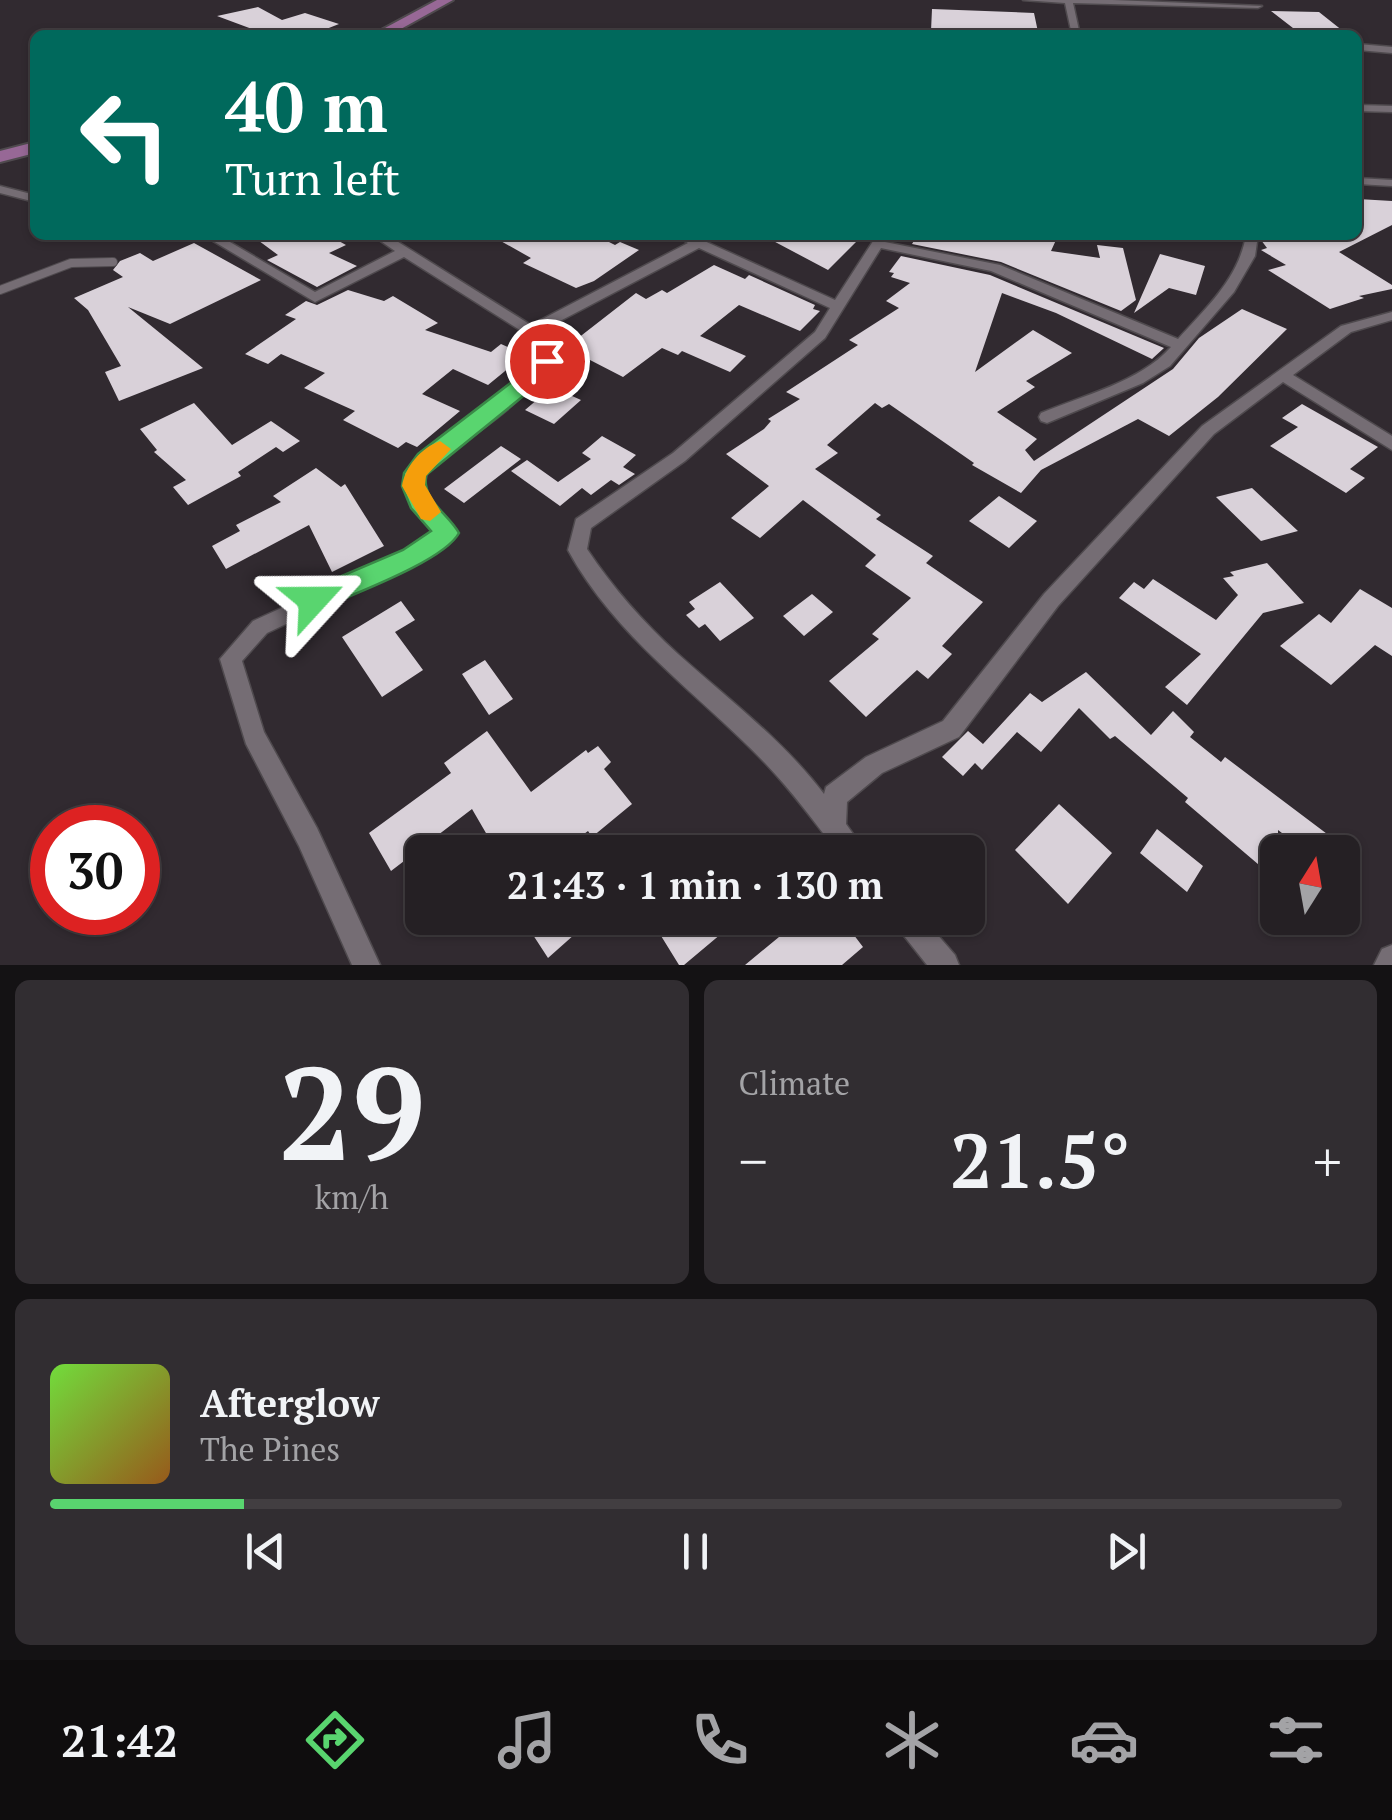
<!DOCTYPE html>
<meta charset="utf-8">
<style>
body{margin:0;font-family:"PT Serif",serif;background:#312d31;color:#f1f3f6;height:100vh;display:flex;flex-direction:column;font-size:38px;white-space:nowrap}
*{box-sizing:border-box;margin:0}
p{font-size:32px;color:#a3a3a6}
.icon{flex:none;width:55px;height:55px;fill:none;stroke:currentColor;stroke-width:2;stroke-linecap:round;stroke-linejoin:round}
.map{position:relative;height:965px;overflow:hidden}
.sheet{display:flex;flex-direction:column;gap:15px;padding:15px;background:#141214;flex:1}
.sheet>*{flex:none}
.top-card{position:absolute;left:30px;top:30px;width:1332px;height:210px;border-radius:15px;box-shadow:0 2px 8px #0004,0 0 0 2px #423e41;background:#00695c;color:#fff;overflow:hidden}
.needle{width:65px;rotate:11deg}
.controls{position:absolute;left:1260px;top:835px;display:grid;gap:20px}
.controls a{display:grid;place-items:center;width:100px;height:100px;border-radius:15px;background:#252024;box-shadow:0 2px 8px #0004,0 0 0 2px #423e41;font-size:50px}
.speed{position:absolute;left:30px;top:805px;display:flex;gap:20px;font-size:50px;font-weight:700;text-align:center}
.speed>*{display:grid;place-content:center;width:130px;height:130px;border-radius:50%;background:#252024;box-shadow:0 2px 8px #0004,0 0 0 2px #423e41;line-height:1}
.speed .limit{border:15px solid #d22;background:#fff;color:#111}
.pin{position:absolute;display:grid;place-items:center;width:85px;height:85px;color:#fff;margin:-42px;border:5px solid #fff;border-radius:50%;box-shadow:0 2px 10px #0007}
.me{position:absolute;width:110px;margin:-55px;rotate:66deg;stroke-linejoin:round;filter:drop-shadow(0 0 8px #0008)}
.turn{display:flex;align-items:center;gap:35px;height:210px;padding:0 30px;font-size:45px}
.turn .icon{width:130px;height:130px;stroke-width:2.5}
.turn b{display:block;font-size:70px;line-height:85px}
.big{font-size:75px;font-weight:600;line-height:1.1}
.sheet .tile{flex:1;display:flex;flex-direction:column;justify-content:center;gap:15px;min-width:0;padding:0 35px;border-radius:15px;background:#312d31}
.sheet .dial{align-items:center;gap:0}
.dial b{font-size:130px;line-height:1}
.song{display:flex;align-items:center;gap:30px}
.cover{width:120px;height:120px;border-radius:15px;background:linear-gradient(135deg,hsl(100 70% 55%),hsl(30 70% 35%))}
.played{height:10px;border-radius:5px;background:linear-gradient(90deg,#59d56f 15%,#423e41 15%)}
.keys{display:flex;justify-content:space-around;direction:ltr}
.heat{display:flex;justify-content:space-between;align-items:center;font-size:55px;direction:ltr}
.sheet .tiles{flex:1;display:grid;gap:15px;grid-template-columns:1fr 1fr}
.tile:last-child{grid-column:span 2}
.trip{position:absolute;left:405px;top:835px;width:580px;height:100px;border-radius:15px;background:#252024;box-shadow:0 2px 8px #0004,0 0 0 2px #423e41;font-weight:600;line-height:100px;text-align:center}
.menu{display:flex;height:160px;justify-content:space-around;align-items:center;background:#0f0d0e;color:#a3a3a6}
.menu .icon{width:70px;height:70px}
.menu .active{color:#59d56f}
.menu b{font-size:45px;color:#f1f3f6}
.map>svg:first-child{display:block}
.building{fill:#d9d1d9}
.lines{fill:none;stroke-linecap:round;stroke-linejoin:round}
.service-casing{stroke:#4f4a4e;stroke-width:10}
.minor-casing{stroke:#4f4a4e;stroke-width:3}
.primary-casing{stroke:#4f4a4e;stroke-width:4}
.service{stroke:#756d74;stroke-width:8}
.minor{fill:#756d74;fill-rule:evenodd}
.primary{fill:#976896;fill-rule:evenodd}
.route{fill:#59d56f;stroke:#3a8a48;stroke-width:2.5}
.slow{fill:#f59e0b}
</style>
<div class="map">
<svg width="1392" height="965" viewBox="0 0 1392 965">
<rect width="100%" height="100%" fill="#312a30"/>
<path class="building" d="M258 7 282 20 305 13 339 24 311 35H248V30L252 29 217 16Z
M932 9 1034 13 1038 32 1005 29 1008 33 931 31Z
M1271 11 1319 12 1348 35H1302Z
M1358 199 1392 201V225L1339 252 1392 285V289L1359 296 1364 298 1330 309 1268 270 1286 265 1261 250 1267 248 1261 240 1283 235H1358Z
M251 235H328L346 245 329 253 357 266 317 287 267 260 278 255Z
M490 235H595L615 245 620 242 639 250 594 281 576 288 523 263 531 258Z
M762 235H863L828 270Z
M924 235H1034L1056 240 1051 251 1100 258 1097 245 1123 248 1136 300 1121 311 1001 262 912 244 915 239 922 241Z
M194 243 261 280 170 324 128 307 203 368 119 401 105 372 121 366 88 310 74 298 123 277 113 270 120 261 140 253 153 261Z
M1160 254 1205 266 1196 295 1169 288 1134 313Z
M901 256 990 275 1164 348 1152 359 1056 313 1002 293 975 372 1033 330 1072 353 1026 381 1035 387 997 412 1037 439 1025 450 1034 461 1173 369 1199 338 1242 309 1287 329 1218 397 1169 436 1138 419 1041 470 1021 493 972 465 974 463 889 404 882 408 875 403 827 445 838 453 815 469 881 515 876 519 933 556 926 563 983 602 942 646 952 654 928 679 917 670 866 717 829 681 879 639 872 634 911 598 865 566 876 555 803 500 760 538 731 518 769 486 726 454 764 429 771 421 768 419 800 399 786 392 858 345 849 340 899 308 886 301 910 283 891 277 894 273 889 272Z
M714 265 745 279 749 275 815 305 813 309 820 311 800 331 739 305 700 336 746 356 730 372 682 351 678 355 662 348 623 377 590 360 579 369 574 382 547 370 555 356 636 293 646 299 662 290 667 293Z
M348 290 384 301 393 296 438 323 425 330 491 352 501 344 512 349 527 340 537 346 529 362 521 358 488 385 453 369 422 394 460 411 417 447 406 442 398 448 343 420 355 411 304 388 325 373 281 354 268 364 245 354 296 319 285 315 306 301 317 305Z
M552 387 581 400 554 424 525 410Z
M194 403 232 445 271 421 300 441 283 452 276 447 238 472 241 476 188 505 173 487 186 480 154 452 157 450 140 429Z
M1302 404 1378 447 1350 469 1365 478 1346 493 1270 446 1298 427 1282 418Z
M602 436 636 455 623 467 635 474 619 485 611 480 591 495 582 488 560 506 511 471 527 460 558 482 591 459 582 453Z
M501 446 521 459 464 503 444 489Z
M316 468 341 487 345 484 384 546 332 572 309 525 226 569 212 546 240 531 236 525 281 502 273 496Z
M1252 488 1298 531 1261 541 1216 497Z
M999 496 1037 521 1009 548 969 521Z
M1267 563 1304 603 1263 613 1187 705 1165 687 1201 654 1119 598 1134 582 1144 589 1153 579 1216 620 1238 595 1223 578 1234 576 1230 572Z
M720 582 754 618 720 641 705 624 699 628 686 615 695 609 689 602Z
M1360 589 1392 608V656L1375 645 1331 685 1280 646 1319 614 1331 623Z
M812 594 833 612 804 636 783 616Z
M401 601 415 620 395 632 423 670 382 697 342 637Z
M485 660 513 699 489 715 462 674Z
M1086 672 1151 735 1173 711 1194 732 1190 737 1221 762 1225 757 1351 852H1307L1278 830V881L1185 802 1188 798 1115 736 1110 739 1079 708 1041 752 1017 732 982 770 975 763 963 776 942 757 968 731 983 744 1030 693 1042 702Z
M487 731 531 792 586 750 588 753 598 746 611 762 604 769 632 804 592 837 588 831 560 852H497L472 809 391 871 369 833 451 773 444 763Z
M1059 804 1112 853 1068 904 1015 850Z
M1157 829 1203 866 1187 892 1140 853Z
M522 918H593L548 958Z
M650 918H740L684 965H679Z
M802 918H841L863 947 842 965H745Z"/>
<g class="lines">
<defs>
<path id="service" d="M0 290 71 263 113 262"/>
<path id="minor" d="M1023 0H1113L1262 6 1258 8 1073 3 1080 35H1072L1065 3Z
M393 27 417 33 418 35 390 31Z
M1358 44 1392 47V53L1358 50Z
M1358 105 1392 106V112L1358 111Z
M1358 178 1392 180V186L1358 184Z
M0 186 35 195V202L0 193Z
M203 235H218L315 292 395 251 372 235H387L531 325 688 243 675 235H691L835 300 877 235H889L885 242 1000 265 1178 339C1206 308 1239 278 1246 235H1258L1255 256 1234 292 1170 366 1143 383 1047 423 1041 421 1039 417 1041 413C1084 395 1140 382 1171 347L991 271 881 248 825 338 685 461 591 528 587 549C613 588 643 622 678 654 728 699 783 740 824 794L826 787 866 757 943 721 1044 594 1202 426 1341 326 1392 312V320L1351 332 1293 375 1392 436V450L1283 382 1214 434 1058 606 959 737 882 773 847 802 846 824 866 852H838C814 822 792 791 765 763 698 693 615 637 568 550L576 519 673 453 815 332 830 308 699 248 541 331 557 343C537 399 478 431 432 464 414 492 435 508 454 528L456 533 454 538 418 562 267 633 242 661 264 732 317 828 380 965H352L299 846 246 744 220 659 253 621 404 552 435 532C409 504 397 490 420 456 462 425 523 396 542 344L404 257 315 302Z
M893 918H923L955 955 959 965H927L897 927Z
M1392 945V965H1374L1382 949Z"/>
<path id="primary" d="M437 0H453L390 35H372Z
M35 142V153L0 162V151Z"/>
</defs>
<use href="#service" class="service-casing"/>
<use href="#minor" class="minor-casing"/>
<use href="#primary" class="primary-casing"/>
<use href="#service" class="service"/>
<use href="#minor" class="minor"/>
<use href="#primary" class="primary"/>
</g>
<path class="route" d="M547 355 557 361 527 393 426 475C422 501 448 513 459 533 444 561 353 594 322 608L313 611 304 608 300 600 304 592 403 550 431 531 411 508 402 486 404 473 418 454Z"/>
<path class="slow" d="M440 441 451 449 426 476 425 485 441 512 430 521 421 519 402 486C405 467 421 448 440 441Z"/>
</svg>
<div class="controls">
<a><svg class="needle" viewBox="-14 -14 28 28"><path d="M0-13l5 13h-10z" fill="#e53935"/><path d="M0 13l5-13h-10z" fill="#a3a3a6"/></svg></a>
</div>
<div class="speed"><div class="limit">30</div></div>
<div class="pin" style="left:547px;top:361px;background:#d93025"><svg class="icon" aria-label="arrive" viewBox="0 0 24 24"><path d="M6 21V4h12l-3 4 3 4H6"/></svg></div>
<svg class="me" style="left:313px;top:600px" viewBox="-20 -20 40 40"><path d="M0-17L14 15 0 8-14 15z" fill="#59d56f" stroke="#fff" stroke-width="4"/></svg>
<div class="trip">21:43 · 1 min · 130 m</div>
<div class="top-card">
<div class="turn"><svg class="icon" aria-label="left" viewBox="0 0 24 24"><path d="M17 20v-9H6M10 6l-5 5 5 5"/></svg><div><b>40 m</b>Turn left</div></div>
</div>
</div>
<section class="sheet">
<div class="tiles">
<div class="tile dial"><b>29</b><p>km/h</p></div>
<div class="tile"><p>Climate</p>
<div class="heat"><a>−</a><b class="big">21.5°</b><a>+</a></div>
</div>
<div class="tile">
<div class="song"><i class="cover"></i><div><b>Afterglow</b><p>The Pines</p></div></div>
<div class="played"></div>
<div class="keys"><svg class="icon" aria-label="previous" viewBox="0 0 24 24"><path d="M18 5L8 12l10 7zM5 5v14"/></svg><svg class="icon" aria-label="pause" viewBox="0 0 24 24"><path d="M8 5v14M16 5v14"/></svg><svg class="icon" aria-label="next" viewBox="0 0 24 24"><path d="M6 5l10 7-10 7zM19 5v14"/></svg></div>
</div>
</div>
</section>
<nav class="menu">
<b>21:42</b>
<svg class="icon active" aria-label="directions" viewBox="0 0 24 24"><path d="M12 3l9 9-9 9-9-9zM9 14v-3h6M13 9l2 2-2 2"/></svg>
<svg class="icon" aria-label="music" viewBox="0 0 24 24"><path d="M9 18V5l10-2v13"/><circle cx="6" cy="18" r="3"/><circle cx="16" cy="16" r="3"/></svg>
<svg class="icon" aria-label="phone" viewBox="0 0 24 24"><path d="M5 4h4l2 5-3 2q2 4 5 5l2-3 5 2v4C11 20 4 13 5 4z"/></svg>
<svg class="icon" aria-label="climate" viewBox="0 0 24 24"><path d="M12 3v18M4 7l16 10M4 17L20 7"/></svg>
<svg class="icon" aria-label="car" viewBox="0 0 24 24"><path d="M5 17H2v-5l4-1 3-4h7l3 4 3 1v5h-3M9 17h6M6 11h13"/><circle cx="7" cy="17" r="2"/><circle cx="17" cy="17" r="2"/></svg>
<svg class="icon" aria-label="filters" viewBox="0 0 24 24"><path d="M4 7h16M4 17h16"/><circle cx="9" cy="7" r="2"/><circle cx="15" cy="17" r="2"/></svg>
</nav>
